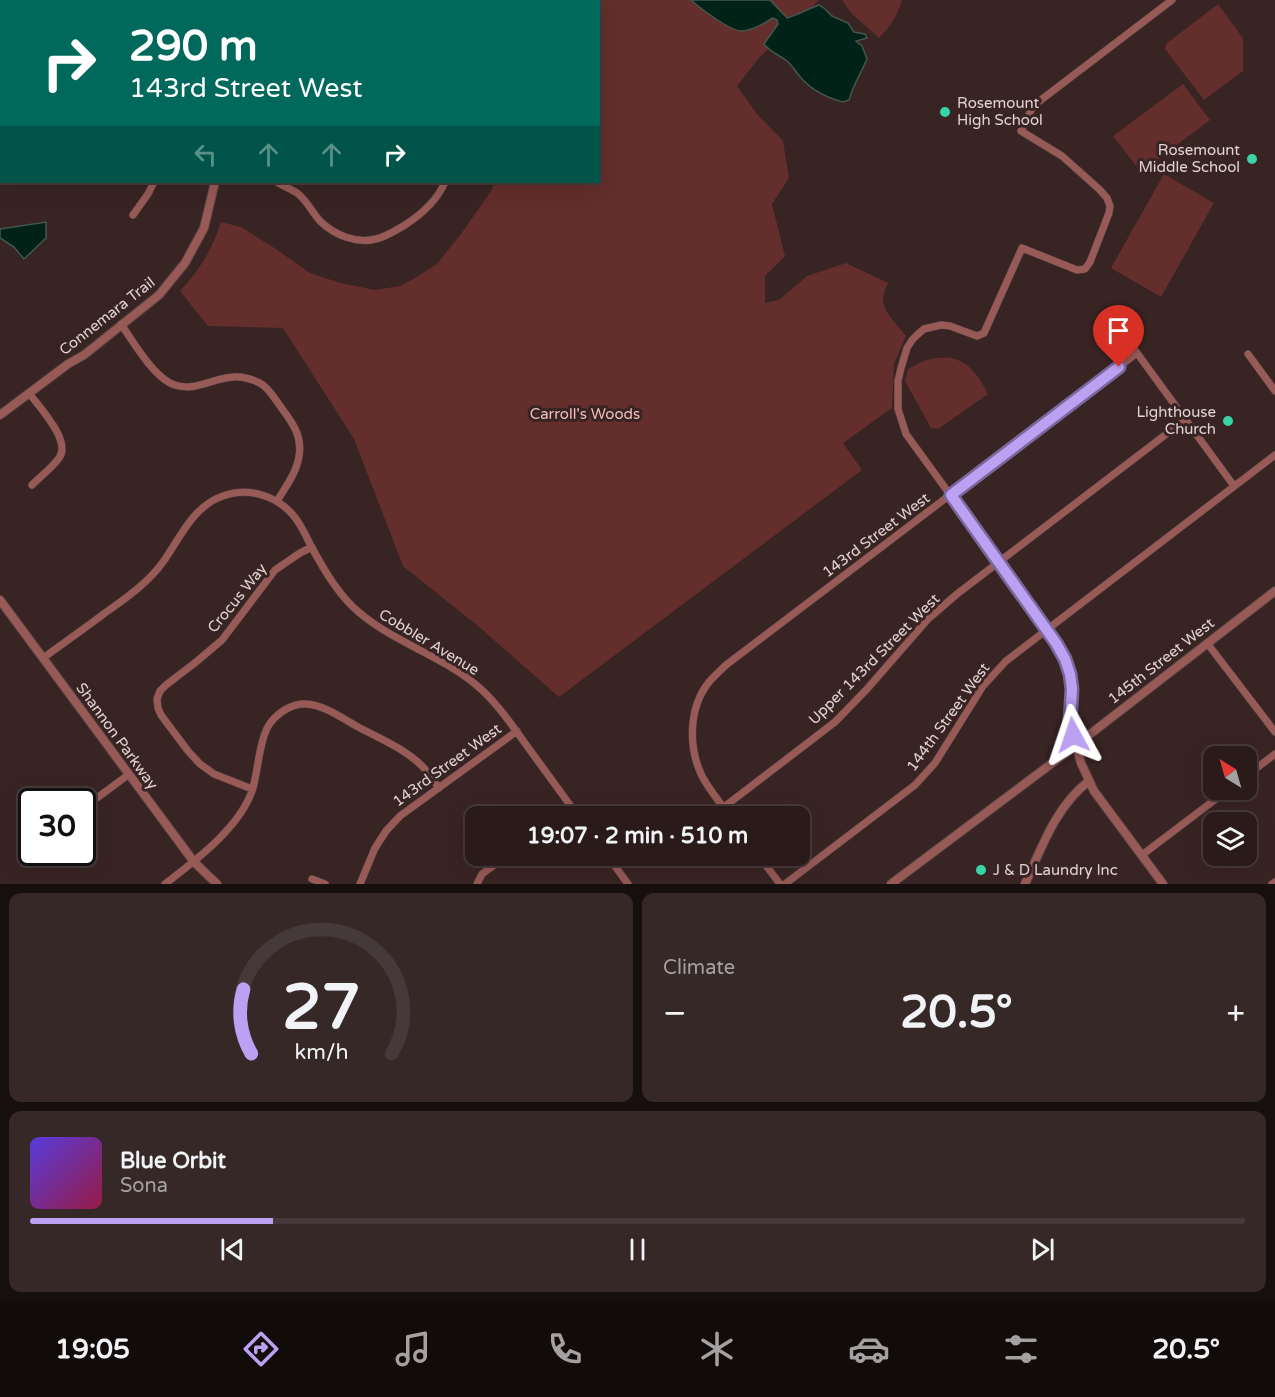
<!DOCTYPE html>
<meta charset="utf-8">
<style>
body{margin:0;font-family:"Varela Round",sans-serif;background:#362827;color:#f1f3f6;height:100vh;display:flex;flex-direction:column;font-size:22px;white-space:nowrap}
*{box-sizing:border-box;margin:0}
p{font-size:20px;color:#a5a1a2}
.icon{flex:none;width:33px;height:33px;fill:none;stroke:currentColor;stroke-width:2;stroke-linecap:round;stroke-linejoin:round}
.map{position:relative;height:884px;overflow:hidden}
.panel{display:flex;flex-direction:column;gap:9px;padding:9px;background:#170f0e;flex:1}
.panel>*{flex:none}
.top-card{position:absolute;left:0px;top:0px;width:600px;height:183px;box-shadow:0 6px 24px #0002,0 0 0 2px #463939;background:#00695c;color:#fff;overflow:hidden}
.needle{width:39px;rotate:323deg}
.fabs{position:absolute;left:1203px;top:746px;display:grid;gap:12px}
.fabs a{display:grid;place-items:center;width:54px;height:54px;border-radius:12px;background:#2a1b1a;box-shadow:0 6px 24px #0002,0 0 0 2px #463939;font-size:30px}
.speed{position:absolute;left:18px;top:788px;display:flex;gap:12px;font-size:30px;font-weight:700;text-align:center}
.speed>*{display:grid;place-content:center;width:78px;height:78px;border-radius:50%;background:#2a1b1a;box-shadow:0 6px 24px #0002,0 0 0 2px #463939;line-height:1}
.speed .limit{border:3px solid #111;border-radius:9px;background:#fff;color:#111}
.pin{position:absolute;display:grid;place-items:center;width:51px;height:51px;color:#fff;margin:-62px -26px;border-radius:50% 50% 50% 0;rotate:-45deg;box-shadow:0 0 6px #0007}
.pin .icon{rotate:45deg}
.me{position:absolute;width:66px;margin:-33px;rotate:355deg;stroke-linejoin:round;filter:drop-shadow(0 0 4px #0008)}
.turn{display:flex;align-items:center;gap:21px;height:126px;padding:0 30px;font-size:27px}
.turn .icon{width:78px;height:78px;stroke-width:2.5}
.turn b{display:block;font-size:42px;line-height:51px}
.lanes{display:flex;align-items:center;height:57px;padding:0 30px;background:#0003;justify-content:center;gap:30px;direction:ltr}
.lanes .off{opacity:.35}
.big{font-size:45px;font-weight:800;line-height:1.1}
.panel .widget{flex:1;display:flex;flex-direction:column;justify-content:center;gap:9px;min-width:0;padding:0 21px;border-radius:12px;background:#362827}
.panel .dial{align-items:center;gap:0}
.dial svg{height:156px;overflow:visible;fill:none;stroke:#463939;stroke-width:7;stroke-linecap:round;text-anchor:middle}
.dial text{fill:#f1f3f6;stroke:none}
.song{display:flex;align-items:center;gap:18px}
.cover{width:72px;height:72px;border-radius:9px;background:linear-gradient(135deg,hsl(250 70% 55%),hsl(340 70% 35%))}
.played{height:6px;border-radius:3px;background:linear-gradient(90deg,#bca0f2 20%,#463939 20%)}
.keys{display:flex;justify-content:space-around;direction:ltr}
.heat{display:flex;justify-content:space-between;align-items:center;font-size:33px;direction:ltr}
.panel .tiles{flex:1;display:grid;gap:9px;grid-template-columns:1fr 1fr}
.widget:last-child{grid-column:span 2}
.trip{position:absolute;left:465px;top:806px;width:345px;height:60px;border-radius:12px;background:#2a1b1a;box-shadow:0 6px 24px #0002,0 0 0 2px #463939;font-weight:800;line-height:60px;text-align:center}
.tab-bar{display:flex;height:96px;justify-content:space-around;align-items:center;background:#110b0a;color:#a5a1a2}
.tab-bar .icon{width:42px;height:42px}
.tab-bar .selected{color:#bca0f2}
.tab-bar b{font-size:27px;color:#f1f3f6}
.map>svg:first-child{display:block}
.green{fill:#632e2c}
.water{fill:#002217;stroke:#44574f;stroke-width:1.5}
.lines{fill:none;stroke-linecap:round;stroke-linejoin:round}
.minor-casing{stroke:#53403f;stroke-width:8}
.tertiary-casing{stroke:#53403f;stroke-width:10}
.minor{stroke:#975a57;stroke-width:7}
.tertiary{stroke:#975a57;stroke-width:8}
.route-casing{stroke:#7a689d;stroke-width:15}
.route{stroke:#bca0f2;stroke-width:10}
.poi-dot{fill:#38d4a6;stroke:#382423;stroke-width:2}
.labels{text-anchor:middle;stroke-width:6;stroke-linejoin:round;paint-order:stroke}
.poi-label{font-size:15px;fill:#e1d3d2;stroke:#382423;text-anchor:start}
.street-label{font-size:15px;fill:#e1d3d2;stroke:#382423}
.park-label{font-size:15px;fill:#f1beba;stroke:#382423}
</style>
<div class="map">
<svg width="1275" height="884" viewBox="0 0 1275 884">
<rect width="100%" height="100%" fill="#382423"/>
<path class="green" d="M505 0H819L759 58 737 86 757 114 783 141 789 178 772 204 785 256 765 276V303L779 300 807 276 846 263 888 283C886 287 884 292 883 297 882 312 898 325 906 336L894 364 892 408 843 443 862 470 559 697 478 626 403 566 354 439 283 328 208 326 180 291C199 271 213 248 221 222L241 227 276 249 310 273 340 283 375 290 400 286 415 278 437 264 461 234 491 191 495 182H598V2H506Z
M842 0H902C897 16 891 26 879 38L852 14Z
M1218 4 1243 38V71L1204 100 1165 49 1166 44Z
M1183 84 1210 120 1141 172 1113 136Z
M1164 174 1214 203 1161 297 1111 268Z
M936 358C941 358 946 357 951 358 969 361 981 379 988 394L938 429 931 428 905 381 908 369 923 361Z"/>
<path class="water" d="M691 0H770L787 18C798 15 808 9 819 5L824 8 832 16 848 23 854 32 865 34 867 38 856 41 862 46 867 59C861 73 853 85 849 100L843 102C828 98 813 91 802 79 796 73 794 67 787 61 779 55 770 52 764 44L778 24 777 20 773 18C765 23 750 31 741 31 730 31 700 8 691 0Z
M46 222V238L24 259 14 247 0 238V229Z"/>
<g class="lines">
<defs>
<path id="minor" d="M170 0V2
M446 0 448 2
M27 2V0
M385 2V0
M0 109 2 107
M277 182C283 186 291 189 297 193 307 200 312 213 321 222 335 235 356 244 376 239 386 237 396 230 405 225 422 214 437 201 445 182
M133 215 148 194 154 182
M1114 322 1137 353 1234 486
M121 324C133 342 155 379 175 385 195 392 213 378 233 377 242 376 256 380 263 385 269 390 274 397 278 403 290 420 303 434 299 456 297 472 285 488 277 501
M1248 354 1275 391
M29 393C39 407 72 441 59 458 52 468 41 476 32 485
M1207 643 1275 732
M43 658C64 643 85 628 105 613 126 598 148 583 163 562 180 538 193 506 223 496 247 487 276 495 293 515 301 524 306 536 311 546 323 568 335 589 352 606 387 640 437 653 475 684 496 701 511 724 527 746 544 769 561 793 578 816
M1076 745 1070 721 1072 689 1070 674 1061 651 999 562 906 434 898 409V381L901 368 907 348 912 340 917 335 924 329 941 325 950 326 977 336 984 333 1022 248 1077 270 1085 269 1090 262 1109 213 1110 206 1107 198 1099 189 1062 156 1021 131 1033 106 1172 0
M1246 776 1275 754
M252 789 214 774 200 764 188 751 161 715 158 708 157 699 160 691 166 685 196 662 222 640 275 570 300 553 312 547
M724 807 835 722 867 689 928 619 957 594 1186 419
M82 809 128 775
M561 816 572 808
M730 816C721 804 707 787 701 774 688 745 689 707 709 682 714 676 720 671 726 665L1137 353
M607 855 628 884
M758 855 780 884
M1142 855 1229 789
M312 879 325 884
M165 884C196 860 241 827 253 788 258 770 260 735 271 722 279 712 293 703 306 704 325 705 343 719 360 728 381 739 405 749 422 766 428 772 433 780 439 788
M360 884 375 848 386 831 400 816 517 731
M477 884 482 874 508 855
M785 884 915 785 935 763 983 686 1006 661 1275 455
M1272 884 1275 882"/>
<path id="tertiary" d="M240 2V0
M0 415 68 364 84 355 159 295 185 263 204 228 215 182
M0 600 194 862 217 884
M1076 745 1081 763 1094 791 1163 884
M891 884 1067 752 1275 591
M1025 884C1042 847 1056 806 1089 781"/>
</defs>
<use href="#minor" class="minor-casing"/>
<use href="#tertiary" class="tertiary-casing"/>
<use href="#minor" class="minor"/>
<use href="#tertiary" class="tertiary"/>
</g>
<g class="lines">
<defs>
<path id="route" d="M1073 735 1070 721 1072 689 1070 674 1065 659 1056 643 951 495 1119 367"/>
</defs>
<use href="#route" class="route-casing"/>
<use href="#route" class="route"/>
</g>
<g class="poi-dot">
<circle cx="945" cy="112" r="6"/>
<circle cx="1252" cy="159" r="6"/>
<circle cx="1228" cy="421" r="6"/>
<circle cx="981" cy="870" r="6"/>
</g>
<g class="labels">
<g class="poi-label">
<text x="957" y="108">Rosemount<tspan x="957" dy="17">High School</tspan></text>
<text x="1240" y="155" text-anchor="end">Rosemount<tspan x="1240" dy="17">Middle School</tspan></text>
<text x="1216" y="417" text-anchor="end">Lighthouse<tspan x="1216" dy="17">Church</tspan></text>
<text x="993" y="875">J &amp; D Laundry Inc</text>
</g>
<g class="street-label">
<text transform="translate(107 316) rotate(-38)" y="5">Connemara Trail</text>
<text transform="translate(876 535) rotate(-37)" y="5">143rd Street West</text>
<text transform="translate(237 598) rotate(-51)" y="5">Crocus Way</text>
<text transform="translate(429 642) rotate(31)" y="5">Cobbler Avenue</text>
<text transform="translate(874 659) rotate(-45)" y="5">Upper 143rd Street West</text>
<text transform="translate(1161 661) rotate(-38)" y="5">145th Street West</text>
<text transform="translate(948 717) rotate(-54)" y="5">144th Street West</text>
<text transform="translate(117 736) rotate(54)" y="5">Shannon Parkway</text>
<text transform="translate(447 765) rotate(-36)" y="5">143rd Street West</text>
</g>
<g class="park-label">
<text x="585" y="419">Carroll's Woods</text>
</g>
</g>
</svg>
<div class="fabs">
<a><svg class="needle" viewBox="-14 -14 28 28"><path d="M0-13l5 13h-10z" fill="#e53935"/><path d="M0 13l5-13h-10z" fill="#a5a1a2"/></svg></a>
<a><svg class="icon" aria-label="layers" viewBox="0 0 24 24"><path d="M12 4l9 5-9 5-9-5zM3 14l9 5 9-5"/></svg></a>
</div>
<div class="speed"><div class="limit">30</div></div>
<div class="pin" style="left:1119px;top:367px;background:#d93025"><svg class="icon" aria-label="arrive" viewBox="0 0 24 24"><path d="M6 21V4h12l-3 4 3 4H6"/></svg></div>
<svg class="me" style="left:1073px;top:735px" viewBox="-20 -20 40 40"><path d="M0-17L14 15 0 8-14 15z" fill="#bca0f2" stroke="#fff" stroke-width="4"/></svg>
<div class="trip">19:07 · 2 min · 510 m</div>
<div class="top-card">
<div class="turn"><svg class="icon" aria-label="right" viewBox="0 0 24 24"><path d="M7 20v-9h11M14 6l5 5-5 5"/></svg><div><b>290 m</b>143rd Street West</div></div>
<div class="lanes"><svg class="icon off" aria-label="left" viewBox="0 0 24 24"><path d="M17 20v-9H6M10 6l-5 5 5 5"/></svg><svg class="icon off" aria-label="ahead" viewBox="0 0 24 24"><path d="M12 20V5M6 11l6-6 6 6"/></svg><svg class="icon off" aria-label="ahead" viewBox="0 0 24 24"><path d="M12 20V5M6 11l6-6 6 6"/></svg><svg class="icon" aria-label="right" viewBox="0 0 24 24"><path d="M7 20v-9h11M14 6l5 5-5 5"/></svg></div>
</div>
</div>
<section class="panel">
<div class="tiles">
<div class="widget dial"><svg viewBox="0 0 100 80">
<path d="M14 69A42 42 0 1 1 86 69"/>
<path d="M14 69A42 42 0 0 1 10 36" stroke="#bca0f2"/>
<text x="50" y="56" font-size="32" font-weight="700">27</text>
<text x="50" y="72" font-size="11">km/h</text>
</svg></div>
<div class="widget"><p>Climate</p>
<div class="heat"><a>−</a><b class="big">20.5°</b><a>+</a></div>
</div>
<div class="widget">
<div class="song"><i class="cover"></i><div><b>Blue Orbit</b><p>Sona</p></div></div>
<div class="played"></div>
<div class="keys"><svg class="icon" aria-label="previous" viewBox="0 0 24 24"><path d="M18 5L8 12l10 7zM5 5v14"/></svg><svg class="icon" aria-label="pause" viewBox="0 0 24 24"><path d="M8 5v14M16 5v14"/></svg><svg class="icon" aria-label="next" viewBox="0 0 24 24"><path d="M6 5l10 7-10 7zM19 5v14"/></svg></div>
</div>
</div>
</section>
<nav class="tab-bar">
<b>19:05</b>
<svg class="icon selected" aria-label="directions" viewBox="0 0 24 24"><path d="M12 3l9 9-9 9-9-9zM9 14v-3h6M13 9l2 2-2 2"/></svg>
<svg class="icon" aria-label="music" viewBox="0 0 24 24"><path d="M9 18V5l10-2v13"/><circle cx="6" cy="18" r="3"/><circle cx="16" cy="16" r="3"/></svg>
<svg class="icon" aria-label="phone" viewBox="0 0 24 24"><path d="M5 4h4l2 5-3 2q2 4 5 5l2-3 5 2v4C11 20 4 13 5 4z"/></svg>
<svg class="icon" aria-label="climate" viewBox="0 0 24 24"><path d="M12 3v18M4 7l16 10M4 17L20 7"/></svg>
<svg class="icon" aria-label="car" viewBox="0 0 24 24"><path d="M5 17H2v-5l4-1 3-4h7l3 4 3 1v5h-3M9 17h6M6 11h13"/><circle cx="7" cy="17" r="2"/><circle cx="17" cy="17" r="2"/></svg>
<svg class="icon" aria-label="filters" viewBox="0 0 24 24"><path d="M4 7h16M4 17h16"/><circle cx="9" cy="7" r="2"/><circle cx="15" cy="17" r="2"/></svg>
<b>20.5°</b>
</nav>
